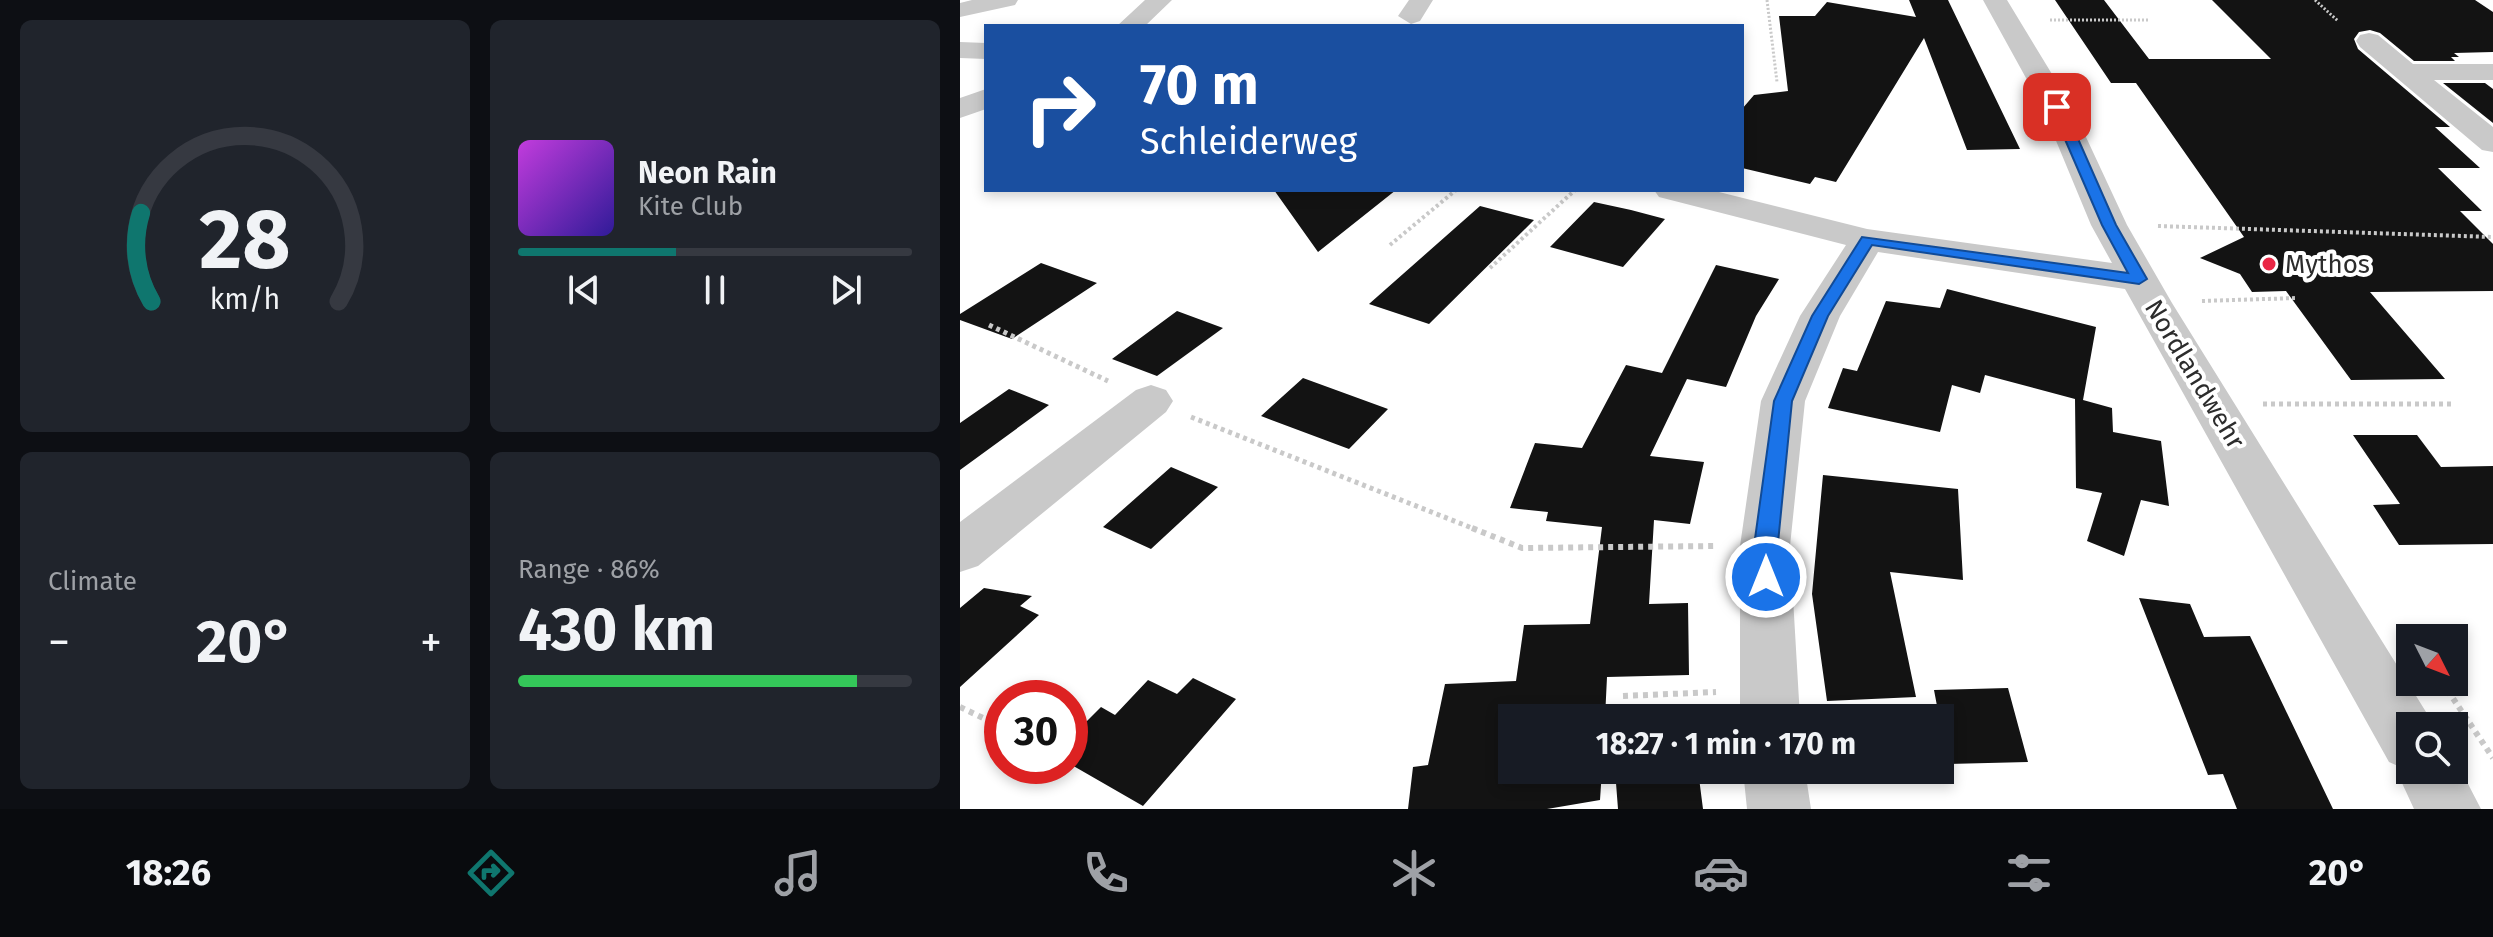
<!DOCTYPE html>
<meta charset="utf-8">
<style>
body{margin:0;font-family:"Fira Sans",sans-serif;background:#20242c;color:#f1f3f6;height:100vh;display:flex;flex-direction:column;font-size:30px;white-space:nowrap}
*{box-sizing:border-box;margin:0}
p{font-size:26px;color:#9ea1a6}
.icon{flex:none;width:44px;height:44px;fill:none;stroke:currentColor;stroke-width:2;stroke-linecap:round;stroke-linejoin:round}
.map{position:relative;flex:1;overflow:hidden}
.sheet{display:flex;flex-direction:column;gap:20px;padding:20px;background:#0d0f14;width:960px}
.sheet>*{flex:none}
.hud{position:absolute;left:24px;top:24px;width:760px;height:168px;border-radius:0px;box-shadow:0 4px 12px #0003;background:#1a4fa0;color:#fff;overflow:hidden}
.needle{width:52px;rotate:132deg}
.tools{position:absolute;left:1436px;top:624px;display:grid;gap:16px}
.tools a{display:grid;place-items:center;width:72px;height:72px;border-radius:0px;background:#171b24;box-shadow:0 4px 12px #0003;font-size:40px}
.speed{position:absolute;left:24px;top:680px;display:flex;gap:16px;font-size:40px;font-weight:700;text-align:center}
.speed>*{display:grid;place-content:center;width:104px;height:104px;border-radius:50%;background:#171b24;box-shadow:0 4px 12px #0003;line-height:1}
.speed .limit{border:12px solid #d22;background:#fff;color:#111}
.pin{position:absolute;display:grid;place-items:center;width:68px;height:68px;color:#fff;margin:-34px;border-radius:16px;box-shadow:0 4px 12px #0006}
.me{position:absolute;width:88px;margin:-44px;rotate:0deg;stroke-linejoin:round;filter:drop-shadow(0 0 6px #0008)}
.turn{display:flex;align-items:center;gap:28px;height:168px;padding:0 24px;font-size:36px}
.turn .icon{width:104px;height:104px;stroke-width:2.5}
.turn b{display:block;font-size:56px;line-height:68px}
.big{font-size:60px;font-weight:700;line-height:1.1}
.sheet .tile{flex:1;display:flex;flex-direction:column;justify-content:center;gap:12px;min-width:0;padding:0 28px;border-radius:12px;background:#20242c}
.sheet .dial{align-items:center;gap:0}
.dial svg{height:208px;overflow:visible;fill:none;stroke:#363941;stroke-width:7;stroke-linecap:round;text-anchor:middle}
.dial text{fill:#f1f3f6;stroke:none}
.song{display:flex;align-items:center;gap:24px}
.cover{width:96px;height:96px;border-radius:12px;background:linear-gradient(135deg,hsl(290 70% 55%),hsl(250 70% 35%))}
.played{height:8px;border-radius:4px;background:linear-gradient(90deg,#0f766e 40%,#363941 40%)}
.keys{display:flex;justify-content:space-around;direction:ltr}
.heat{display:flex;justify-content:space-between;align-items:center;font-size:44px;direction:ltr}
.charge{height:12px;border-radius:6px;background:linear-gradient(90deg,#34c759 86%,#363941 0)}
.sheet .tiles{flex:1;display:grid;gap:20px;grid-template-columns:repeat(2,1fr)}
.trip{position:absolute;left:538px;top:704px;width:456px;height:80px;border-radius:0px;background:#171b24;box-shadow:0 4px 12px #0003;font-weight:700;line-height:80px;text-align:center}
.tab-bar{display:flex;height:128px;justify-content:space-around;align-items:center;background:#090b0e;color:#9ea1a6}
.tab-bar .icon{width:56px;height:56px}
.tab-bar .active{color:#0f766e}
.tab-bar b{font-size:36px;color:#f1f3f6}
main{display:flex;flex:1;min-height:0}
.map>svg:first-child{display:block}
.building{fill:#131313}
.lines{fill:none;stroke-linecap:round;stroke-linejoin:round}
.path-far3{stroke:#c9c9c9;stroke-width:3;stroke-dasharray:2 2;stroke-linecap:butt}
.path-far2{stroke:#c9c9c9;stroke-width:4;stroke-dasharray:3 3;stroke-linecap:butt}
.path-far1{stroke:#c9c9c9;stroke-width:5;stroke-dasharray:4 4;stroke-linecap:butt}
.path{stroke:#c9c9c9;stroke-width:6;stroke-dasharray:5 5;stroke-linecap:butt}
.minor{fill:#c9c9c9;fill-rule:evenodd}
.route{fill:#1a73e8;stroke:#114b97;stroke-width:2}
.poi-dot{fill:#ea2745;stroke:#fff;stroke-width:3}
.labels{text-anchor:middle;stroke-width:8;stroke-linejoin:round;paint-order:stroke}
.poi-label{font-size:26px;fill:#2c2c2c;stroke:#fff;text-anchor:start}
.street-label{font-size:26px;fill:#2c2c2c;stroke:#fff}
</style>
<main>
<section class="sheet">
<div class="tiles">
<div class="tile dial"><svg viewBox="0 0 100 80">
<path d="M14 69A42 42 0 1 1 86 69"/>
<path d="M14 69A42 42 0 0 1 10 35" stroke="#0f766e"/>
<text x="50" y="56" font-size="32" font-weight="700">28</text>
<text x="50" y="72" font-size="11">km/h</text>
</svg></div>
<div class="tile">
<div class="song"><i class="cover"></i><div><b>Neon Rain</b><p>Kite Club</p></div></div>
<div class="played"></div>
<div class="keys"><svg class="icon" aria-label="previous" viewBox="0 0 24 24"><path d="M18 5L8 12l10 7zM5 5v14"/></svg><svg class="icon" aria-label="pause" viewBox="0 0 24 24"><path d="M8 5v14M16 5v14"/></svg><svg class="icon" aria-label="next" viewBox="0 0 24 24"><path d="M6 5l10 7-10 7zM19 5v14"/></svg></div>
</div>
<div class="tile"><p>Climate</p>
<div class="heat"><a>−</a><b class="big">20°</b><a>+</a></div>
</div>
<div class="tile"><p>Range · 86%</p><b class="big">430 km</b><div class="charge"></div></div>
</div>
</section>
<div class="map">
<svg width="1533" height="809" viewBox="0 0 1533 809">
<rect width="100%" height="100%" fill="#fff"/>
<path class="building" d="M949 0H988L1060 149 1007 150 964 38 876 182 855 177 850 184 782 168V109L794 95 828 91 819 16H855L867 2 956 17Z
M1095 0H1144L1189 59H1311L1252 0H1515L1533 12V52L1494 53 1499 57H1491L1495 61H1454L1420 33 1410 30 1399 32 1394 39 1398 49 1490 127H1475L1520 168H1478L1522 211H1500L1533 244V291L1410 292 1485 379 1391 380 1326 291 1292 292 1280 274 1240 258 1284 237 1176 83H1151Z
M1483 83H1525L1533 89V123Z
M314 190H436L358 252Z
M634 202 671 210 705 219 663 267 590 247Z
M520 206 574 220 469 324 409 304Z
M81 263 137 283 52 339 0 320V314Z
M756 265 819 279 796 316 766 387 727 379 690 456 744 462 730 524 694 520 689 604 728 603 729 675 647 677 645 718H552V770H642L640 800 587 809H448L453 767 468 765 485 684 556 681 564 625 630 624 642 527 586 521 588 512 550 508 575 443 622 448 666 365 702 373Z
M987 289 1136 327 1123 400 1152 408 1153 432 1201 441 1209 506 1181 500 1164 556 1127 541 1142 493 1116 488 1115 399 1025 375 1020 393 992 385 980 432 868 408 883 368 897 371 926 301 980 308Z
M217 311 263 328 197 376 152 359Z
M343 378 428 409 389 449 301 416Z
M49 389 89 405 0 470V423Z
M1393 435H1457L1481 467 1533 466V544L1439 545 1413 505 1440 504Z
M211 467 258 487 191 549 143 527Z
M863 475 998 489 1003 580 930 572 956 697 867 701 852 594Z
M24 588 72 596 60 606 79 615 0 687V608Z
M1179 598 1230 604 1244 637 1290 636 1373 809H1277L1263 774 1248 775Z
M233 678 276 699 183 806 110 764V738L141 707 155 715 188 680 217 694Z
M1048 688 1068 762 988 764 974 690Z
M655 770H738L743 809H658Z"/>
<g class="lines">
<path class="path-far3" d="M807 0 817 82
M1355 0 1378 21
M1090 20H1189"/>
<path class="path-far2" d="M1198 226 1533 237
M430 245 496 190
M530 268 615 190
M1242 301 1337 298"/>
<path class="path-far1" d="M29 325 148 381
M1303 404H1494
M231 417 517 530"/>
<path class="path" d="M512 528 562 548 756 546
M1482 682 1533 758
M663 696 756 692
M0 707 42 727"/>
<path class="minor" d="M12 0H58L55 5 0 17V3Z
M185 0H212L185 26H157Z
M449 0H473L460 21 451 24 438 16Z
M1023 0H1047L1112 107 1167 225 1212 303 1471 720 1474 726H1450V770H1494V757L1521 809H1454L1436 770 1438 766 1429 762 1165 289 918 252 880 316 845 401 830 546 840 718H780V546L801 401 840 316 886 245 699 197 694 190H751L907 229 1152 263 1131 225 1082 107Z
M1409 33 1418 35 1453 64H1533V80H1474L1533 127V152L1522 150 1400 47 1396 41 1400 35Z
M0 42 26 43V59L0 58Z
M26 89V109L0 118V98Z
M191 385 206 390 213 401 206 412 18 566 0 572V522L176 390Z
M783 770H845L851 809H787Z"/>
</g>
<path class="route" d="M1097 103 1104 107 1156 225 1187 279 1179 284 912 245 868 316 832 401 814 583H798L794 546 814 401 852 316 902 237 1168 273 1142 225 1091 107Z"/>
<circle class="poi-dot" cx="1309" cy="264" r="8"/>
<g class="labels">
<g class="poi-label">
<text x="1325" y="273">Mythos</text>
</g>
<g class="street-label">
<text transform="translate(1235 374) rotate(59)" y="9">Nordlandwehr</text>
</g>
</g>
</svg>
<div class="tools">
<a><svg class="needle" viewBox="-14 -14 28 28"><path d="M0-13l5 13h-10z" fill="#e53935"/><path d="M0 13l5-13h-10z" fill="#9ea1a6"/></svg></a>
<a><svg class="icon" aria-label="search" viewBox="0 0 24 24"><circle cx="10" cy="10" r="6"/><path d="M15 15l6 6"/></svg></a>
</div>
<div class="speed"><div class="limit">30</div></div>
<div class="pin" style="left:1097px;top:107px;background:#d93025"><svg class="icon" aria-label="arrive" viewBox="0 0 24 24"><path d="M6 21V4h12l-3 4 3 4H6"/></svg></div>
<svg class="me" style="left:806px;top:577px" viewBox="-20 -20 40 40"><circle r="17" fill="#1a73e8" stroke="#fff" stroke-width="3"/><path d="M0-11L8 9 0 5-8 9z" fill="#fff"/></svg>
<div class="trip">18:27 · 1 min · 170 m</div>
<div class="hud">
<div class="turn"><svg class="icon" aria-label="right" viewBox="0 0 24 24"><path d="M7 20v-9h11M14 6l5 5-5 5"/></svg><div><b>70 m</b>Schleiderweg</div></div>
</div>
</div>
</main>
<nav class="tab-bar">
<b>18:26</b>
<svg class="icon active" aria-label="directions" viewBox="0 0 24 24"><path d="M12 3l9 9-9 9-9-9zM9 14v-3h6M13 9l2 2-2 2"/></svg>
<svg class="icon" aria-label="music" viewBox="0 0 24 24"><path d="M9 18V5l10-2v13"/><circle cx="6" cy="18" r="3"/><circle cx="16" cy="16" r="3"/></svg>
<svg class="icon" aria-label="phone" viewBox="0 0 24 24"><path d="M5 4h4l2 5-3 2q2 4 5 5l2-3 5 2v4C11 20 4 13 5 4z"/></svg>
<svg class="icon" aria-label="climate" viewBox="0 0 24 24"><path d="M12 3v18M4 7l16 10M4 17L20 7"/></svg>
<svg class="icon" aria-label="car" viewBox="0 0 24 24"><path d="M5 17H2v-5l4-1 3-4h7l3 4 3 1v5h-3M9 17h6M6 11h13"/><circle cx="7" cy="17" r="2"/><circle cx="17" cy="17" r="2"/></svg>
<svg class="icon" aria-label="filters" viewBox="0 0 24 24"><path d="M4 7h16M4 17h16"/><circle cx="9" cy="7" r="2"/><circle cx="15" cy="17" r="2"/></svg>
<b>20°</b>
</nav>
